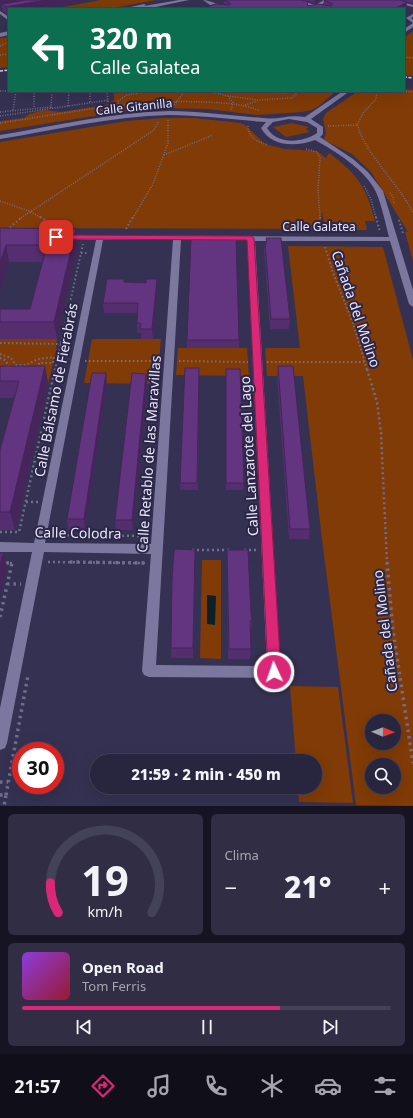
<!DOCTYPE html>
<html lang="es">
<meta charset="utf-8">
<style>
body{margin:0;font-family:"Noto Sans",sans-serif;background:#302d45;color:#f1f3f6;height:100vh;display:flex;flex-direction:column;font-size:15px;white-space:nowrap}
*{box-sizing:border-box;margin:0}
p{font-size:13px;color:#a5a5b0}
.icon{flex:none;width:22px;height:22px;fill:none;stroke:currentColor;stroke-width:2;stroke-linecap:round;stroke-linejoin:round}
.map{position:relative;height:806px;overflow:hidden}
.panel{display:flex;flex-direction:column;gap:8px;padding:8px;background:#161422;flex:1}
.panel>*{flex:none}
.guide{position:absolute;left:8px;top:8px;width:397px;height:84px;border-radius:0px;box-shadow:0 4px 16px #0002,0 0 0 1px #444258;background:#0b6e4f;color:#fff;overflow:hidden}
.needle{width:26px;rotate:91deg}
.controls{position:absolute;left:365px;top:714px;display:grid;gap:8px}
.controls a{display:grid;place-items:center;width:36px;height:36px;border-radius:50%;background:#28253e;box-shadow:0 4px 16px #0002,0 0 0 1px #444258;font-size:20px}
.speed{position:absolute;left:12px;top:742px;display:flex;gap:8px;font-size:20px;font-weight:700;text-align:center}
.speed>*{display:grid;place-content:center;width:52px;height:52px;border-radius:50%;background:#28253e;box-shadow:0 4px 16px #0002,0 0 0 1px #444258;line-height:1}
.speed .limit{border:6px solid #d22;background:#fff;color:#111}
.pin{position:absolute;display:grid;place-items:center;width:34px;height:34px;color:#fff;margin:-17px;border-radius:8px;box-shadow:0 2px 6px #0006}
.me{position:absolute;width:44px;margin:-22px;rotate:357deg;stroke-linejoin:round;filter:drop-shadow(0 0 3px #0008)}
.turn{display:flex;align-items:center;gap:14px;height:84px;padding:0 16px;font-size:18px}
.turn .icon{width:52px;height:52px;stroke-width:2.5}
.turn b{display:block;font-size:28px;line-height:34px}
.big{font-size:30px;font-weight:800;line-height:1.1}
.panel .card{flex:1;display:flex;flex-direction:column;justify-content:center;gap:6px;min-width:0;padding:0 14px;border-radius:6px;background:#302d45}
.panel .dial{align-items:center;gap:0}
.dial svg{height:104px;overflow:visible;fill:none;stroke:#444258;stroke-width:7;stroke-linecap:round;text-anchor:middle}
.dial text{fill:#f1f3f6;stroke:none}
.song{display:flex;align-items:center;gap:12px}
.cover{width:48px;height:48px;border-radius:6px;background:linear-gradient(135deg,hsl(270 70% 55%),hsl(350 70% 35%))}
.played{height:4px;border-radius:2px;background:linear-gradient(90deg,#db2777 70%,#444258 70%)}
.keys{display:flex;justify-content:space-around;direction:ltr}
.heat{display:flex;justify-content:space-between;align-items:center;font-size:22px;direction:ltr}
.panel .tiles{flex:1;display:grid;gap:8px;grid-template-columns:1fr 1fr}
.card:last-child{grid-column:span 2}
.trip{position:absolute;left:90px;top:754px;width:232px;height:40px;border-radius:20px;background:#28253e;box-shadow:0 4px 16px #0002,0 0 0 1px #444258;font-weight:800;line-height:40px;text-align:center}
.dock{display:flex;height:64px;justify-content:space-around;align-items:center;background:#100f19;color:#a5a5b0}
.dock .icon{width:28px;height:28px}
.dock .current{color:#db2777}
.dock b{font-size:18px;color:#f1f3f6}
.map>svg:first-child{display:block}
.green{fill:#813b06;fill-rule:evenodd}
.water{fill:#0f1f27}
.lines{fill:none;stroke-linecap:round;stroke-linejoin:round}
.path-far3{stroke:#716e8b;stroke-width:1.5;stroke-dasharray:1 1.5;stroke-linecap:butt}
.path-far2{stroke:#716e8b;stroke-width:2;stroke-dasharray:1.5 2.5;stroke-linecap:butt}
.path-far1{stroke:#716e8b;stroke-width:2.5;stroke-dasharray:2 3;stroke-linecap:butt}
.path{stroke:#716e8b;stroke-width:3.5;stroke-dasharray:2.5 4;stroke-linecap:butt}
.pedestrian{fill:#7c779e;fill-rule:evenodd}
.minor{fill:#7c779e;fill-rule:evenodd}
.rail{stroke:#d4d3e9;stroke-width:1.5;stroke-dasharray:3 1.5;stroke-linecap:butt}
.wall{fill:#552e6f}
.shaded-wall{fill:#45255a}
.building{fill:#633581;stroke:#45255a}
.route{fill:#db2777;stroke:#8e194d}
.labels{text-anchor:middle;stroke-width:4;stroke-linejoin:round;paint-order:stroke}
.far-street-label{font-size:12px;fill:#e6e5fa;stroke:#2c2647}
.street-label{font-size:14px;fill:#e6e5fa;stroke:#2c2647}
</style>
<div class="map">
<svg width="413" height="806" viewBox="0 0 413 806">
<rect width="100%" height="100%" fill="#353152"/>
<path class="green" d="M101 0H156L108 9H53Z
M413 31V76L404 75V38Z
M9 37V67L0 68V38Z
M404 89 413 90V261L405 232H408L371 172 352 154 324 140 326 133 323 119 326 113 358 91H404Z
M114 91H336L320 105 312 110 302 112 257 115 208 109 160 108 113 113 0 131V121L24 118 29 114 44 110 61 112 110 104V102L114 101Z
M163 118H194L240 123 245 125 265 144 285 149 317 151 326 158 329 153C358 175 366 186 375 221H365L367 230H325L322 211 320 229 0 228V142L127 121Z
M292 123 309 127 306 129 310 132 286 137 273 127Z
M288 246 383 247 413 360V806L356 805 322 539 303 376H267L265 348H300ZM372 721H394V743H372ZM372 765H394V787H372Z
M0 339H57L56 347H57L48 384H0Z
M92 339H161L157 384 84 383Z
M178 348H247L249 376 176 375Z
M202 560H221V659L200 658Z
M290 686 338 687 353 803 299 802 298 787H315V761H296Z"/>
<path class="water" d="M207 595 216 596 215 625 207 624Z"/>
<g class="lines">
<path class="path-far3" d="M104 9 116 7
M0 46 9 42
M0 55 9 54
M404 57 413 58
M0 91H9
M34 91V108
M90 91V102
M107 91 108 102
M208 91 228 96 258 100 292 98 297 93
M238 91 286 93V91
M401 91 413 92
M228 96 233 103 231 110
M174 105 185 91
M245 105 257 101
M68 106 69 91
M119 106 118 101 127 95 150 91
M51 108 52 91
M13 110 16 91
M0 112 52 107
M0 116 109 100
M0 123C67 113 135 99 203 102 223 103 242 103 260 111
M357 125C369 159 397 181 413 213
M248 126C248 138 258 142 268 145
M328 126 357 125 363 113 376 99 377 91
M306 149 317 152 320 158 318 190 320 218
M164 155 213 135
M364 186 371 199 376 218
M390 193 393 197 394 203
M0 201 29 211 41 218
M21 218 154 130 159 121
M133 218 153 184 168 143V120"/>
<path class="path-far2" d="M40 217 63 229
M320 217 321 232
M376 217 380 232
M399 220 403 233
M126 229 133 217
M7 230 22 217
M325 247 333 273 353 323 367 370
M81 253H88
M0 343 61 344
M0 354 11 358 16 365H26L38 359 54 357 53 363H39V367
M0 358 5 360 9 366 7 367
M57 360H66
M85 361H158
M179 361 248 362
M267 362H364
M55 370 83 244"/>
<path class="path-far1" d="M367 369 377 402 381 433 387 563
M26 502H38
M0 532H19L55 369
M54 533V535L147 536
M192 550H229
M244 550H257
M48 562 145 563
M0 563H12"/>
<path class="path" d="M70 562 145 563
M387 562 393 631 413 763
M0 563H12L0 617
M7 584H21
M0 782H8
M0 795H6L4 806
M6 795 28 675"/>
<path class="pedestrian" d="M324 0H330L314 9H308Z"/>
<path class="minor" d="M179 0H189L146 9H136L137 8 121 9 144 4 146 5 144 6Z
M203 0C208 0 224 6 229 9L213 7Z
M289 0H297L331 9H323Z
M386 0H394L413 5V7Z
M0 11 9 17V21L0 14Z
M413 14V17L411 18 413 20V27L404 33V29L413 23 406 18Z
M9 31V35L0 37V33Z
M343 91H350L311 119 323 127V134L320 137 353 159 368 172 383 191 413 290V307L409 304 390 241H255L281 672 279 676 274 678 149 677 144 675 142 671 151 554 44 552 7 743 5 748 0 750V708L32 552H0V542L34 543 96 240 64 239H61V235L389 237C385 222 382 206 376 192 366 170 335 151 315 140 296 147 271 147 261 128L266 122C234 120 201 115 169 115 112 116 56 130 0 139V135C56 126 112 112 169 111 200 111 232 116 263 118 279 120 288 114 305 117ZM289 119 307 122 317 128V133C303 143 277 145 267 128L273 122ZM103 240H173L151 544 45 543ZM181 240H247L267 666 156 665Z"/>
<path class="rail" d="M0 71 9 70
M404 77 413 78"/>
</g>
<path class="wall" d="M0 0H83L34 9H9L7 14 3 11Z
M224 0 309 5H323L324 0H413V3L407 2 406 7 402 9H204V8L224 5Z
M303 0H321L315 3Z
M0 228 78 245 57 339H0V309H30L43 262H9L0 291Z
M266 238 290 319 289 329H270L264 251 265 242H266Z
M157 279 158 289 153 339H141V333H137V313H104L103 303 124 282 146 283Z
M187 340H239V348H187Z
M0 366H45L48 384 15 530H0V450L14 398H0Z
M278 366 310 529 309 539H289L277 376Z
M199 368 198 490H180V483Z
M226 369 244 483 243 490H226Z
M146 374 147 384 146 394 133 530H116L115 520Z
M107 384 85 530H68L67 519Z
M195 550 193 658H171V648Z
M227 550 252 621 251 631H250L251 649 250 659H228Z"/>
<path class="shaded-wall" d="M0 0H36L2 4V6H0Z
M46 0H83L34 9H9V14H7L6 7Z
M315 0H321L315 3Z
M407 2 406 7 402 9H394Z
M76 229 78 245 57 339 54 322Z
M6 245 9 262 0 291V263Z
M157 279 158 289 153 339 152 329Z
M45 366 48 384 15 530 10 512Z
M106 373 107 384 85 530 84 519Z
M146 374 147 384 146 394 133 530 132 520Z
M195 550V560L193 658V648Z
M3 553 7 566 0 594V565Z"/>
<path class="building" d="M26 0H46L6 7 2 4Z
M224 0H302L309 2 307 4 308 6 318 4 331 6 333 4 324 0H400L407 2 394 9H209L204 8 215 4 230 5V3Z
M0 228 76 229 54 322H0V309H30L47 245H6L0 263Z
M191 238H236L239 340H187Z
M266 238H281L290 319H271L265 242H267Z
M107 279H124V282L146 283V279H157L152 329H140L141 323H137L138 303H103Z
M0 366H45L10 512H0V450L19 381H0Z
M278 366H293L310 529H290Z
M185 368H199L197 483H180Z
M226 369H240L244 483H226Z
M92 373H106L84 519H67Z
M132 373 146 374 132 520H115Z
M175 549 195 550 193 648H171L172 581 174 551Z
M227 550H248L251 613 252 621H250L251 649H229Z
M0 553H3L0 565Z"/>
<path class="route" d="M53 235 251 236 254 238 281 672 279 676 274 678 270 676 268 672 247 240 56 239H53Z"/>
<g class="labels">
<g class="far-street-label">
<text transform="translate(134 107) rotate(-6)" y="4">Calle Gitanilla</text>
<text x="319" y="231">Calle Galatea</text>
</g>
<g class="street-label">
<text transform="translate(356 309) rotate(71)" y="5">Cañada del Molino</text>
<text transform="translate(56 390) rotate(-79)" y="5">Calle Bálsamo de Fierabrás</text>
<text transform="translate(149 454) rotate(-86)" y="5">Calle Retablo de las Maravillas</text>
<text transform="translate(249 456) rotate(-93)" y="5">Calle Lanzarote del Lago</text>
<text transform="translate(78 533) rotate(1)" y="5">Calle Colodra</text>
<text transform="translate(385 631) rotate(-97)" y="5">Cañada del Molino</text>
</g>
</g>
</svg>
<div class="controls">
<a><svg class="needle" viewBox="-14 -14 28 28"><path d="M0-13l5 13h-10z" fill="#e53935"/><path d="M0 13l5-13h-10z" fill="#a5a5b0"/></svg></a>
<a><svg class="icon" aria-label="search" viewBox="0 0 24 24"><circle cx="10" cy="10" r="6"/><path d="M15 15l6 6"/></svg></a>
</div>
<div class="speed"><div class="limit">30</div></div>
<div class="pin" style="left:56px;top:237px;background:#d93025"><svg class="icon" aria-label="arrive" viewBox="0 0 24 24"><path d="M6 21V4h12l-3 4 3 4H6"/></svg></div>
<svg class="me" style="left:274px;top:672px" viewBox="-20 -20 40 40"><circle r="17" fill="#db2777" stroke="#fff" stroke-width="3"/><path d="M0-11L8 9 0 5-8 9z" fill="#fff"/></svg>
<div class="trip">21:59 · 2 min · 450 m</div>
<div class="guide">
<div class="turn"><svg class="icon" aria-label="left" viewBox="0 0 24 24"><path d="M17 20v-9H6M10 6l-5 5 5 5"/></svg><div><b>320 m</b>Calle Galatea</div></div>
</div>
</div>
<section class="panel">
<div class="tiles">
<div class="card dial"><svg viewBox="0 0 100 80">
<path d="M14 69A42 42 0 1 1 86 69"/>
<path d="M14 69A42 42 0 0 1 8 46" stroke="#db2777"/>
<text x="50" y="56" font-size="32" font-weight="700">19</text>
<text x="50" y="72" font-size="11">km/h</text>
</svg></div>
<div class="card"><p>Clima</p>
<div class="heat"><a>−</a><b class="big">21°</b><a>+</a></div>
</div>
<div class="card">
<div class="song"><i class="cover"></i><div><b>Open Road</b><p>Tom Ferris</p></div></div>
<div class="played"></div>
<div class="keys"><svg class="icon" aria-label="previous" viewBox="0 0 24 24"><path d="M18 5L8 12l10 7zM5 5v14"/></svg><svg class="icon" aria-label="pause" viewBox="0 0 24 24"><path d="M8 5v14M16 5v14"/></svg><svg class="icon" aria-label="next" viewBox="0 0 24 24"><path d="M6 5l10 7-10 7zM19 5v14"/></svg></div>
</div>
</div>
</section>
<nav class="dock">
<b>21:57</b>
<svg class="icon current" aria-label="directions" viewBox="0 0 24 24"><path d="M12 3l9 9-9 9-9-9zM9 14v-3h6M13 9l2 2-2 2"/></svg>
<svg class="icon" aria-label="music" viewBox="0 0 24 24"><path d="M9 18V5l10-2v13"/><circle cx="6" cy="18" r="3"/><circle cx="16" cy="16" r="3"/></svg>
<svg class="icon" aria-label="phone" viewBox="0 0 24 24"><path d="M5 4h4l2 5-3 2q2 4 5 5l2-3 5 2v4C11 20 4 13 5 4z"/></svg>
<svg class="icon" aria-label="climate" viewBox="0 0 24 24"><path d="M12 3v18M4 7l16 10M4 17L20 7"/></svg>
<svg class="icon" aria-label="car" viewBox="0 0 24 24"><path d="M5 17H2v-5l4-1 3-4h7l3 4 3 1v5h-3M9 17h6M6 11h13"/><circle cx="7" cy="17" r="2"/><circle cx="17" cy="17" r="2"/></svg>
<svg class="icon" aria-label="filters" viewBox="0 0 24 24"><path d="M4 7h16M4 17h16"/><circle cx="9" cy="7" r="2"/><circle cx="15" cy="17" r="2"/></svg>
</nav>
